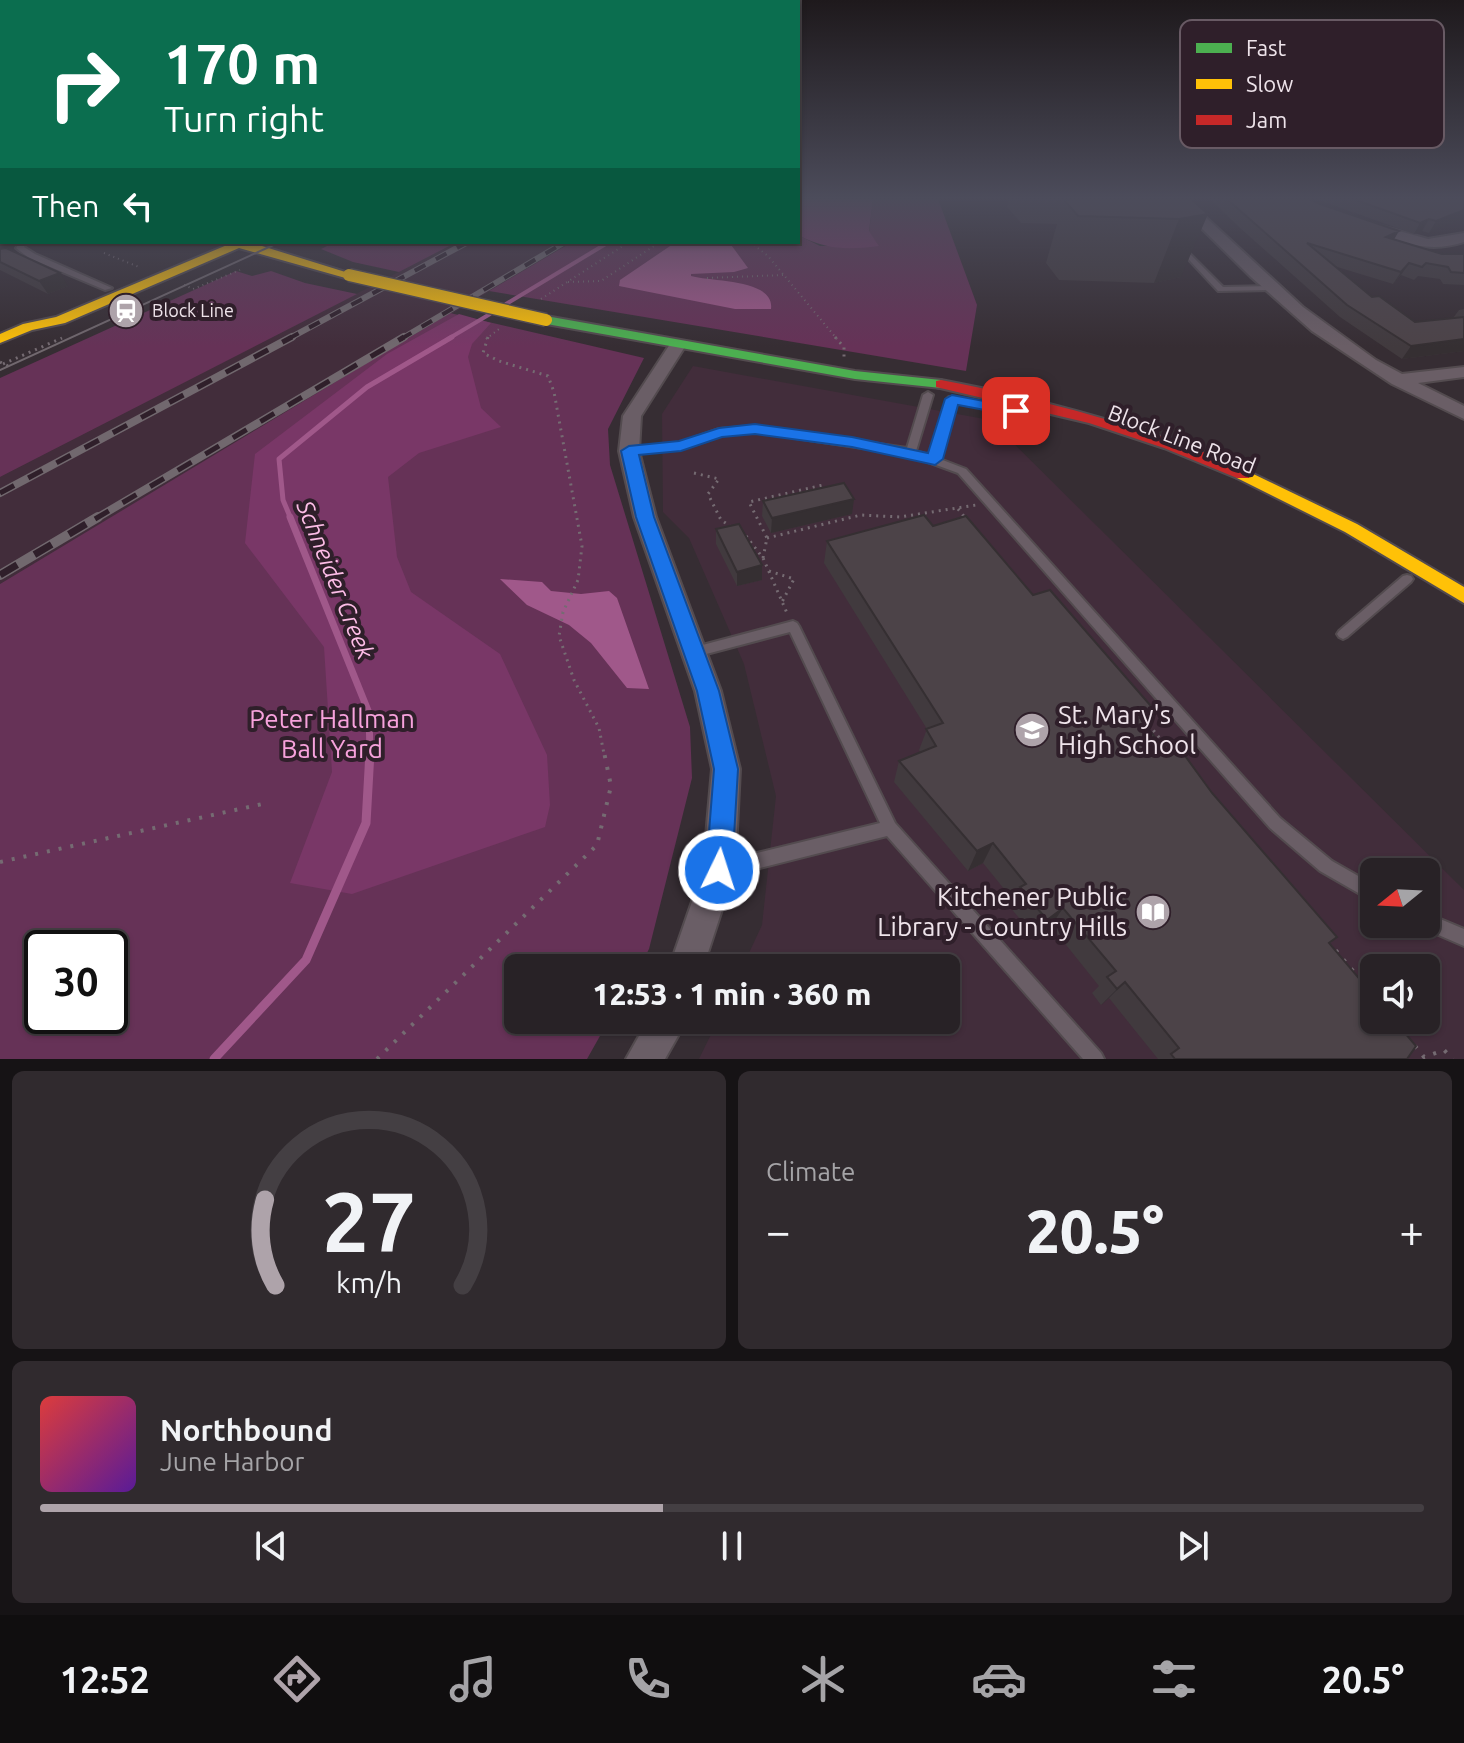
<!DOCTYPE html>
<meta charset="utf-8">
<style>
body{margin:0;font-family:Ubuntu,sans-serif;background:#302a2e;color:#f1f3f6;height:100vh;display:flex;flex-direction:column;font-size:30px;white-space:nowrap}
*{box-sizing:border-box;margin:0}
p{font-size:26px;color:#a5a4a7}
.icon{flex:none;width:44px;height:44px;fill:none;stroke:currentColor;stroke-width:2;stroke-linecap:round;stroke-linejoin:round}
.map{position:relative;height:1059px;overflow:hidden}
.side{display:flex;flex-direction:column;gap:12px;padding:12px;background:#161315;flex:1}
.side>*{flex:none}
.top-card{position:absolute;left:0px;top:0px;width:800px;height:244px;box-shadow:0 2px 6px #0004,0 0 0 2px #443f43;background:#0b6e4f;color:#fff;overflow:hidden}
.needle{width:52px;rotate:252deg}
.controls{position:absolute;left:1360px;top:858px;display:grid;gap:16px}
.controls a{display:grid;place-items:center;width:80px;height:80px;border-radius:12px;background:#282226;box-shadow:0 2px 6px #0004,0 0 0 2px #443f43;font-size:40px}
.speed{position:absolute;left:24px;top:930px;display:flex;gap:16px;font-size:40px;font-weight:700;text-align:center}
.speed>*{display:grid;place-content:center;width:104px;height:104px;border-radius:50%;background:#282226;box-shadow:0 2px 6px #0004,0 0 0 2px #443f43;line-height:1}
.speed .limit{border:4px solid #111;border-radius:12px;background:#fff;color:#111}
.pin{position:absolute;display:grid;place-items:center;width:68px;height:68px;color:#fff;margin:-34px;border-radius:16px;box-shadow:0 4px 12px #0006}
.me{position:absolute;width:88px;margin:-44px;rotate:4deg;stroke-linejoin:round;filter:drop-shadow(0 0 6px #0008)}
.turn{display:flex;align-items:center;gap:28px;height:168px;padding:0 32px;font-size:36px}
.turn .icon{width:104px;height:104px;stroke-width:2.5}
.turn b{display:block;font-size:56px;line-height:68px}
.then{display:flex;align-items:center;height:76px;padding:0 32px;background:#0003;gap:16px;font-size:30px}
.big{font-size:60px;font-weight:800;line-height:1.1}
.side .widget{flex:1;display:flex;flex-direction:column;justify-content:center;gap:12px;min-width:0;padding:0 28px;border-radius:12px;background:#302a2e}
.side .dial{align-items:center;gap:0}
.dial svg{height:208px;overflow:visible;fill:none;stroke:#443f43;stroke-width:7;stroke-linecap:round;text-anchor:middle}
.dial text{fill:#f1f3f6;stroke:none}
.song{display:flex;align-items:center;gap:24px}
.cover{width:96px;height:96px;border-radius:12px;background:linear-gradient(135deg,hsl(0 70% 55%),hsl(270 70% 35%))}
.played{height:8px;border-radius:4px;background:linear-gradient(90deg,#aea3aa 45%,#443f43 45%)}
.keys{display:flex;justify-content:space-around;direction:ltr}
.heat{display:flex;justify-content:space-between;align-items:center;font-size:44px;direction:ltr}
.side .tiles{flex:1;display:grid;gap:12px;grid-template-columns:1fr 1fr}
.widget:last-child{grid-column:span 2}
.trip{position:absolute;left:504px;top:954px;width:456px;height:80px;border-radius:12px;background:#282226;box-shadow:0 2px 6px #0004,0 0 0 2px #443f43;font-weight:800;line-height:80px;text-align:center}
.tab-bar{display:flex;height:128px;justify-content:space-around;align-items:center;background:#100e0f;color:#a5a4a7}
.tab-bar .icon{width:56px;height:56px}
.tab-bar .on{color:#aea3aa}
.tab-bar b{font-size:36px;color:#f1f3f6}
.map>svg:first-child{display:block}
.built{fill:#422d3b;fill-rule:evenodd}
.green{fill:#663257;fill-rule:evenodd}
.forest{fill:#793767}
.water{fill:#a0588a}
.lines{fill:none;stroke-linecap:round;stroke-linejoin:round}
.stream-far3{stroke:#a0588a;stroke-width:4}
.stream-far2{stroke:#a0588a;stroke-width:5}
.stream-far1{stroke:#a0588a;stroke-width:7}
.stream{stroke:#a0588a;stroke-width:9}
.lane-casing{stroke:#534b4f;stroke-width:4}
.street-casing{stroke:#534b4f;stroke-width:4}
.fast-casing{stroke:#534b4f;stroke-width:4}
.slow-casing{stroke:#534b4f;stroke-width:4}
.jam-casing{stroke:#534b4f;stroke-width:4}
.path-far2{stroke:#756b72;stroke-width:2;stroke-dasharray:1 4;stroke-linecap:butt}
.path-far1{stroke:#756b72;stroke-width:3;stroke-dasharray:2 5;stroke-linecap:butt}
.path{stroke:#756b72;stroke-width:4;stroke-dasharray:3 9;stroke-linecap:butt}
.lane{fill:#6a5e66;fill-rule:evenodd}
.street{fill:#6a5e66;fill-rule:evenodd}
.fast{fill:#4caf50;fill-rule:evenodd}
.slow{fill:#ffc107;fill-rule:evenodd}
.jam{fill:#c62828;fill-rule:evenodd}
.tram{stroke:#71686e;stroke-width:2}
.rail-far2-casing{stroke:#71686e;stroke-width:6}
.rail-far1-casing{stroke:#71686e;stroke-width:8}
.rail-casing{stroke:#71686e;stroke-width:10}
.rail-far2{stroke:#2f1f2a;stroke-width:4;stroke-dasharray:12;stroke-linecap:butt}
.rail-far1{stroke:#2f1f2a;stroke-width:5;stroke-dasharray:16;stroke-linecap:butt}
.rail{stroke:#2f1f2a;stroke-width:7;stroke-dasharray:20;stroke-linecap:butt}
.slow-bridge-casing{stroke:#534b4f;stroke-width:15;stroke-linecap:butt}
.slow-bridge{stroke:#ffc107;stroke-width:12}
.wall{fill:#413a3e}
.shaded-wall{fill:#352f32}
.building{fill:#4c4348;stroke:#352f32;stroke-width:2}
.route{fill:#1a73e8;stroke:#114b97;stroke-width:2}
.labels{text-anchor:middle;stroke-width:8;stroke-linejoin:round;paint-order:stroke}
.far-poi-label{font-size:18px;fill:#eee3ea;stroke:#2f1f2a;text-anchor:start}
.street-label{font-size:22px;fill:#eee3ea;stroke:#2f1f2a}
.water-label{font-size:24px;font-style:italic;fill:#fdbde7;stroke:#2f1f2a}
.near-poi-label{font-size:26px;fill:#eee3ea;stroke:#2f1f2a;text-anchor:start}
.near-park-label{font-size:26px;fill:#f7a2dc;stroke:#2f1f2a}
.key{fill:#2f1f2a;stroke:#685a64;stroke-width:2}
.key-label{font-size:22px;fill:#eee3ea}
</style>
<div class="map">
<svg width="1464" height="1059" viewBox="0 0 1464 1059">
<rect width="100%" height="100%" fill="#362d33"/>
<path class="built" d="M457 242H572L0 584V477Z
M693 366 990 420 1464 890V1059H699L718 1020H946V968H742L762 925 776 796 744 664 689 538 663 512 662 414ZM1374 872H1426V924H1374ZM1374 968H1426V1020H1374Z"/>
<path class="green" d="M873 199H938L977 305 966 371 489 291 572 242H798V235L820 246 878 245 869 232Z
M335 242H449L455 243 399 272 353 262 321 249Z
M236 271 252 276 271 271 305 283 357 294 0 477V378Z
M450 313 644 358 608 429 610 465 690 727 692 778 649 949 639 968H518V1020H609L587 1059H0V584ZM42 948H110V1016H42Z"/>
<path class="forest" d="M798 199H873L869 231 879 246C847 250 827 250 798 235Z
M459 314 491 323 472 344 468 357 481 408 501 427 419 453 388 477 397 557 411 592 500 654 547 755 550 805 545 827 352 894 290 883 332 772 324 647 245 543 255 454 387 354Z"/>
<path class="water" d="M676 242H729L748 268 734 272 691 274V276C713 282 775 279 771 309H735L619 286 620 280Z
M500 579 542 582 551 591 581 594 609 591 617 598 649 689 627 688 591 643 569 625 527 605Z"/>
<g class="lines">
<path class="stream-far3" d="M506 304 609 242
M448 339 490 314"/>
<path class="stream-far2" d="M291 519 283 500 279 459 367 387 452 337"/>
<path class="stream-far1" d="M290 517 369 713 370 754"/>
<path class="stream" d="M214 1059 306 960 366 823 370 752"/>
<defs>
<path id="lane" d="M21 242H27L24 247 35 254 112 288 105 290 29 258 16 248Z
M1178 246H1182L1223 287 1275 286 1279 288 1275 290 1218 291 1178 248Z
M928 392 933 395 916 451 931 456 947 399 949 397H955L957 399 940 459 966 469 1280 818 1332 861 1374 885V902L1320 871 1270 828 958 473 909 455 755 432 720 435 681 449 629 454 624 451 629 448 680 443 719 429 755 426 907 448 923 395Z
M1407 575 1411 576 1413 579 1411 582 1347 637 1343 639 1339 637 1337 634 1339 631 1403 576Z
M793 621 797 623 799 626 895 823 1101 1053 1104 1059H1083L887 836 724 877 718 875 716 869 718 863 724 861 880 823 790 632 695 657 691 656 689 652 691 648 695 647Z
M1426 913 1464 929V946L1420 927 1419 924H1426Z"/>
<path id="street" d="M1172 199H1186L1303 307 1376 360 1402 374 1464 367V377L1418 383 1464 406V419L1392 384 1312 331 1251 277Z
M1370 223 1428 239 1464 233V242C1429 254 1398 242 1365 230L1363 227Z
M678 340 686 345 641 416 639 451 656 517 721 691 740 769 735 870 703 968H669L703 870 712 769 695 691 634 517 619 451 623 416 672 341Z
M648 1020H687L665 1059H626Z"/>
<path id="fast" d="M546 316 855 371 941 380 948 384 941 388 855 379 541 323 539 320Z"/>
<path id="slow" d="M225 242H249L355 275 349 279 239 248 65 323 32 330 0 343V334L23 324 56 317 227 245Z
M1243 469 1357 524 1464 587V603L1345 532 1237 478 1235 474 1237 470Z"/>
<path id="jam" d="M941 380C1047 400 1149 428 1249 470L1251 474 1249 478H1237L1164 448 1089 423 936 387V381Z"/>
</defs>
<use href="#lane" class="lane-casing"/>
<use href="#street" class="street-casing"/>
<use href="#fast" class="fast-casing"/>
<use href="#slow" class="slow-casing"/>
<use href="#jam" class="jam-casing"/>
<path class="path-far2" d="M750 242 768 256 837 339
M104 253 139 267
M707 278 783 275
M568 282 601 281 660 242
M184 285 193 289 240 270
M541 299 629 242
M486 339 499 329"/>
<path class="path-far1" d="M488 337 483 353 499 361 548 376 554 392 582 546 578 580 563 612 559 636 574 680 599 728 604 754
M835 337 844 347V357
M0 362 8 366
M3 364 62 338
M694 473 719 479 708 494 721 520 733 528
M958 509 967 520
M746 536 763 558 787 613
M767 538 861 515 900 517 976 505
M763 558 767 538 749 502 823 485
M769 571 794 579 782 602
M1149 725 1167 747"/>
<path class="path" d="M0 862 267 803
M1328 941 1374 996
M1415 1046 1424 1057 1444 1050 1453 1059
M377 1059 597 845 611 786 604 752"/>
<use href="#lane" class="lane"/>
<use href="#street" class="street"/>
<use href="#fast" class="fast"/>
<use href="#slow" class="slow"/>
<use href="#jam" class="jam"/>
<path class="tram" d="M0 370 280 242"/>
<defs>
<path id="rail-far2" d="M288 339 468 242
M401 339 565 242"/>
<path id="rail-far1" d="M0 493 292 337
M95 519 404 337"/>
<path id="rail" d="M0 575 98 517"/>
</defs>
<use href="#rail-far2" class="rail-far2-casing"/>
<use href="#rail-far1" class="rail-far1-casing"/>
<use href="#rail" class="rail-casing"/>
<use href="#rail-far2" class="rail-far2"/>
<use href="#rail-far1" class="rail-far1"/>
<use href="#rail" class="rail"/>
<defs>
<path id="slow-bridge" d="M349 275 546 320"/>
</defs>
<use href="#slow-bridge" class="slow-bridge-casing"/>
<use href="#slow-bridge" class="slow-bridge"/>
</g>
<path class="wall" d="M0 199H2V242L9 243H0Z
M1009 199H1191L1181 277 1154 283 1059 280 1046 263 1057 224 1021 223 1007 207Z
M1210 199H1309L1394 239 1442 254H1464V285L1443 284 1440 279 1418 276 1414 280 1401 275 1393 284 1334 266 1372 297 1415 322 1453 318 1459 310 1464 309V351L1402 359 1340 317 1239 227Z
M1316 199H1464L1429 233 1422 231 1414 234Z
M0 249 68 286 48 294 0 270Z
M763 501 852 514 771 533 762 516Z
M933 526 1148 728 1162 746 1212 793 1329 943 1407 1059H1158L1109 998 1101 1005 1092 993 1099 986 1051 926 1035 937 1009 906 1013 900 983 863 968 871 894 782 899 761 920 752 919 750 927 729 824 563 827 541Z
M716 529 762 565V580L737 586 716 544Z"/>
<path class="shaded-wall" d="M1464 210V218L1429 233 1436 221Z
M1208 214 1181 277 1154 283 1179 219Z
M1429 219 1422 231 1414 234 1420 223Z
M1399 231 1392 243 1386 237Z
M1409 263 1401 275 1393 284 1401 272Z
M60 273 68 286 48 294 39 281Z
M1464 339V351L1402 359 1411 346Z
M854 499 852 514 771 533 772 518Z
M762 565V580L737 586V572Z
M1157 713 1143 735 1140 718Z
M993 843 983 863 968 871 977 851Z
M1063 908 1051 926 1035 937 1047 920Z
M1125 982 1109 998 1101 1005 1117 989Z"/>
<path class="building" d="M0 199H2V227L0 229Z
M1069 199H1191L1208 214 1179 219 1078 216 1064 200Z
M1227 199H1309L1320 204 1399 231 1386 237 1442 254H1464V273L1451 272 1448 267 1426 263 1422 267 1409 263 1401 272 1307 243 1372 297 1379 296 1415 322 1464 317V339L1411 346 1347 305Z
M1353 199H1464V210L1436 221 1429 219 1420 223Z
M6 248 60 273 39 281 0 262V249Z
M844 483 854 499 772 518 763 501Z
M924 515 933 526 966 516 1033 595 1050 590 1157 713 1140 718 1162 746 1175 742 1212 793 1337 937 1329 943 1374 996V1020H1394L1416 1046 1407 1059H1175L1171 1054 1179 1048 1125 982 1117 989 1107 977 1116 971 1063 908 1047 920 1020 887 1026 884 993 843 977 851 899 761 936 746 926 729 943 723 827 541Z
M739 524 762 565 737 572 716 529Z"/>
<linearGradient id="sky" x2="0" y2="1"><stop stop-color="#1e191c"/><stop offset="0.57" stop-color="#4c4c5b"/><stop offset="1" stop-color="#4c4c5b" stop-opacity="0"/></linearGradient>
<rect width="1464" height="347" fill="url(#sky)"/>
<path class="route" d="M952 395 1016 407 1024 411 1016 416 958 405 943 459 935 465 852 447 755 434 722 437 681 451 639 455 654 517 719 691 738 769 732 870 728 880 719 883 710 880 706 870 714 769 697 691 636 517 621 451 629 446 679 441 719 428 755 424 852 437 928 453 945 399Z"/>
<defs>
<symbol id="station-disc" viewBox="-11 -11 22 22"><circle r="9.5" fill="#aea3aa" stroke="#2f1f2a"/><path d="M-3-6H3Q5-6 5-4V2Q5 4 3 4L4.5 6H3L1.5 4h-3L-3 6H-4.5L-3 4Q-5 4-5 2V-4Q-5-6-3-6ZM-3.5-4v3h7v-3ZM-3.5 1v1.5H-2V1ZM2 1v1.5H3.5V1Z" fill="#fff"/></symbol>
<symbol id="school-disc" viewBox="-11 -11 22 22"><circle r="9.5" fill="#aea3aa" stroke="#2f1f2a"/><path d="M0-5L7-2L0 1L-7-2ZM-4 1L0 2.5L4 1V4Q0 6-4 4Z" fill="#fff"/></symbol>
<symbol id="library-disc" viewBox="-11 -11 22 22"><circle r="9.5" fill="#aea3aa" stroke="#2f1f2a"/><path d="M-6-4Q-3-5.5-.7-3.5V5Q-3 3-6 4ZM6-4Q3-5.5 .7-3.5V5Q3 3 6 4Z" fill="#fff"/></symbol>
</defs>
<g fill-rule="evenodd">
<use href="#station-disc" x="106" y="291" width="40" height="40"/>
<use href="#school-disc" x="1012" y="710" width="40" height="40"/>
<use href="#library-disc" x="1133" y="892" width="40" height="40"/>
</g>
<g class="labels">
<g class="far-poi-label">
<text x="152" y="317">Block Line</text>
</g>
<g class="street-label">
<text transform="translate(1182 439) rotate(21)" y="8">Block Line Road</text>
</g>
<g class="water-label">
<text transform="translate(335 580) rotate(68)" y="8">Schneider Creek</text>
</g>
<g class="near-poi-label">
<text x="1058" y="724">St. Mary's<tspan x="1058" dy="30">High School</tspan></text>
<text x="1127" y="906" text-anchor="end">Kitchener Public<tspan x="1127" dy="30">Library - Country Hills</tspan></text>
</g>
<g class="near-park-label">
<text x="332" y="728">Peter Hallman<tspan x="332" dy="30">Ball Yard</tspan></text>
</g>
</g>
<rect x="1180" y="20" width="264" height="128" rx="12" class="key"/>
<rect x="1196" y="43" width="36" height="10" fill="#4caf50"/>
<rect x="1196" y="79" width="36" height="10" fill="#ffc107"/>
<rect x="1196" y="115" width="36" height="10" fill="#c62828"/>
<g class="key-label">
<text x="1246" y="56">Fast</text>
<text x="1246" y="92">Slow</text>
<text x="1246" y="128">Jam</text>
</g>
</svg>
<div class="controls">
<a><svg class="needle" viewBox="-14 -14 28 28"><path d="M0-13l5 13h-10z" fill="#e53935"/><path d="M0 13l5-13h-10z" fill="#a5a4a7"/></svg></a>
<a><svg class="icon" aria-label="sound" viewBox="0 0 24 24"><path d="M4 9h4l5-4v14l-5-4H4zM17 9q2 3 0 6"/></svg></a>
</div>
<div class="speed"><div class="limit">30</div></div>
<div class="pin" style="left:1016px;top:411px;background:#d93025"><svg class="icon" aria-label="arrive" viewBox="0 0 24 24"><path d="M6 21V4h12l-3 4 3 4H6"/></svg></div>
<svg class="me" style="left:719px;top:870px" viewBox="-20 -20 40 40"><circle r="17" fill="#1a73e8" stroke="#fff" stroke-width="3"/><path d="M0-11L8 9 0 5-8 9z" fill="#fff"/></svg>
<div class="trip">12:53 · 1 min · 360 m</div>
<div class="top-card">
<div class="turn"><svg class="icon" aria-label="right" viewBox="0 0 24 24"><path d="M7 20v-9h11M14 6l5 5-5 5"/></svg><div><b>170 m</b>Turn right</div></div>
<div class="then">Then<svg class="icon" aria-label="left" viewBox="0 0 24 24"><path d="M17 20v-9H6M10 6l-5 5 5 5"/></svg></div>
</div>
</div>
<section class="side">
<div class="tiles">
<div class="widget dial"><svg viewBox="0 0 100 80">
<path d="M14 69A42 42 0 1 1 86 69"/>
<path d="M14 69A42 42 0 0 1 10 36" stroke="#aea3aa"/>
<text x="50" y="56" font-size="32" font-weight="700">27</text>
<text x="50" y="72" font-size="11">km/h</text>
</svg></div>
<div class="widget"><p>Climate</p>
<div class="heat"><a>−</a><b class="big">20.5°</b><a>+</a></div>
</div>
<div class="widget">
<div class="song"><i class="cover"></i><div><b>Northbound</b><p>June Harbor</p></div></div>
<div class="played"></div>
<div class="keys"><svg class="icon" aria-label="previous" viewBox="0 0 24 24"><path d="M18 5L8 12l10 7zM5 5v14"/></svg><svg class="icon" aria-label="pause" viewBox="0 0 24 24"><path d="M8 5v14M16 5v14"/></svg><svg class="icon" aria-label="next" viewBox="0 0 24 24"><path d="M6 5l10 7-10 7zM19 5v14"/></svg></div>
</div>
</div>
</section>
<nav class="tab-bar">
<b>12:52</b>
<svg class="icon on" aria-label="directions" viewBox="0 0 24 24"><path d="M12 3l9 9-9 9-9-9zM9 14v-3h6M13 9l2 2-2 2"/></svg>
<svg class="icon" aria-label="music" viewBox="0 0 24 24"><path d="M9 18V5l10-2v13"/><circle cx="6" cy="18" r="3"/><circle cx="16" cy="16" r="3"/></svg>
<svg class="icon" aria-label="phone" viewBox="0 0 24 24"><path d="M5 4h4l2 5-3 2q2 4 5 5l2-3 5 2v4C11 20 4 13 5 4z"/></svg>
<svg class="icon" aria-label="climate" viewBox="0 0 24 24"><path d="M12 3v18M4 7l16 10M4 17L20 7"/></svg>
<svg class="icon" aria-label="car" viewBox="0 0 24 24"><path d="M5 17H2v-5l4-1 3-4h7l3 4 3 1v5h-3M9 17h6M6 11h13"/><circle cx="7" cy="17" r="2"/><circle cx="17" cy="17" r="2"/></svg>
<svg class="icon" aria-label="filters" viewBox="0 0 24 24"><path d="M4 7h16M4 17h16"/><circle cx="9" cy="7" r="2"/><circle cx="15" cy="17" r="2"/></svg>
<b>20.5°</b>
</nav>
